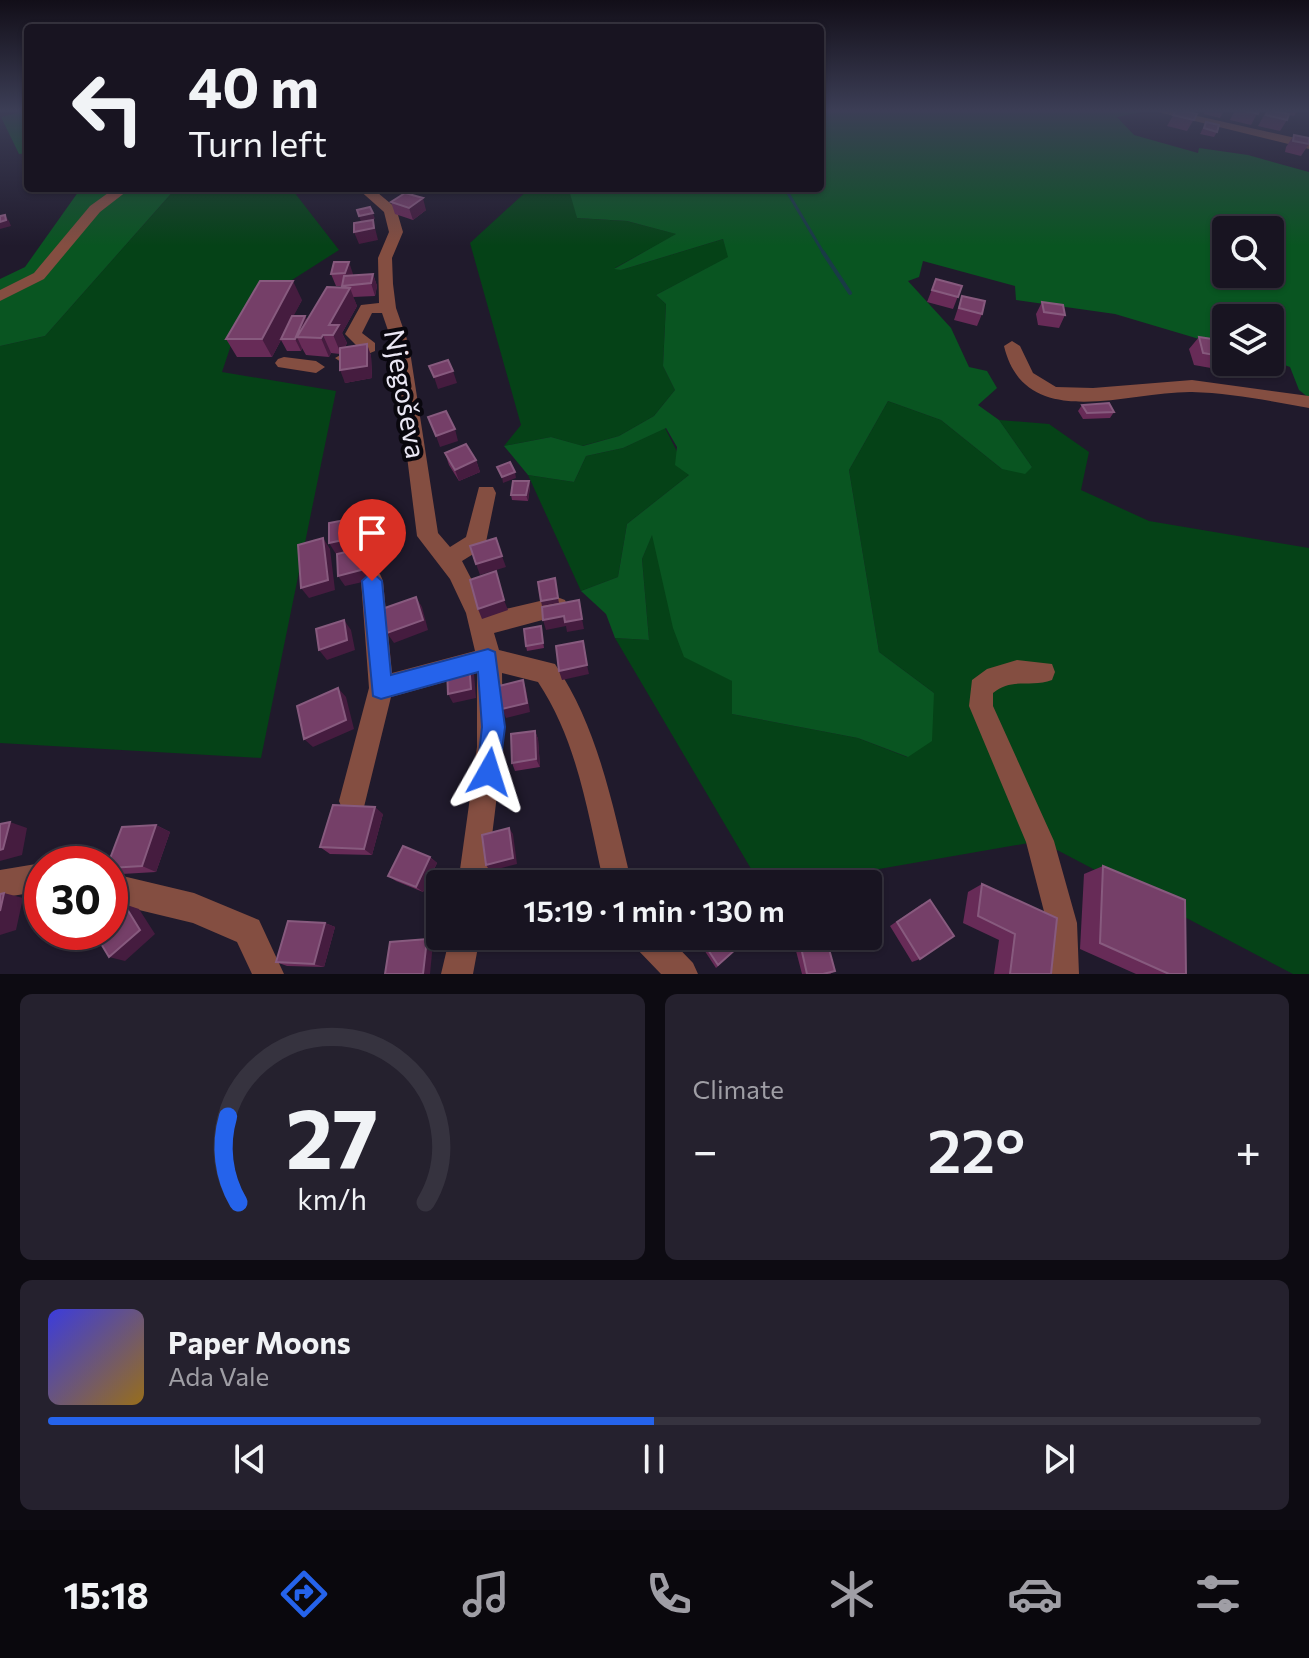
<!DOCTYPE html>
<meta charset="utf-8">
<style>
body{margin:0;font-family:Commissioner,sans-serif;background:#25212e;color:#f1f3f6;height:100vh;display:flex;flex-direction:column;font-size:30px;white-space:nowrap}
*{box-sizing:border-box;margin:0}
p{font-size:26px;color:#9f9ea5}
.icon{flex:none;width:44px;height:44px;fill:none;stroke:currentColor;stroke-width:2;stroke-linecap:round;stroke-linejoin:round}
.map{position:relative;height:974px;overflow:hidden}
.sheet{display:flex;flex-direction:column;gap:20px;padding:20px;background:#0d0b12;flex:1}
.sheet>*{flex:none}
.banner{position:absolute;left:24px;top:24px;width:800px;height:168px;border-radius:8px;box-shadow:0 2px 6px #0004,0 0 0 2px #36333f;background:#181421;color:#f1f3f6;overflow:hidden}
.controls{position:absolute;left:1212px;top:216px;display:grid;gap:16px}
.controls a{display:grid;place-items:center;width:72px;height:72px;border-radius:8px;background:#181421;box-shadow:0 2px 6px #0004,0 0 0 2px #36333f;font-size:40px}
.speed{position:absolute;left:24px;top:846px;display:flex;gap:16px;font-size:40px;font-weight:700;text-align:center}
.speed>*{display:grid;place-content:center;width:104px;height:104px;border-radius:50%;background:#181421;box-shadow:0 2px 6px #0004,0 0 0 2px #36333f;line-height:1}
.speed .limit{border:12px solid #d22;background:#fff;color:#111}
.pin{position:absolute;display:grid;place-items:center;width:68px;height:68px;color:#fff;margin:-82px -34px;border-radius:50% 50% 50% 0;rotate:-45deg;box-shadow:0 0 8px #0007}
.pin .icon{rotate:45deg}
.me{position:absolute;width:88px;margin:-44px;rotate:6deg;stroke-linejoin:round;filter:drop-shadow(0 0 6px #0008)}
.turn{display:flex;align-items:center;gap:28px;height:168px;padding:0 32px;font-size:36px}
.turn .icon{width:104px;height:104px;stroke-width:2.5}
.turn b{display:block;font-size:56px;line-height:68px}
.big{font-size:60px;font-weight:600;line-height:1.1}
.sheet .card{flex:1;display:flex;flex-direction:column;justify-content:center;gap:12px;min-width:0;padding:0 28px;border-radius:12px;background:#25212e}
.sheet .dial{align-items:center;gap:0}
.dial svg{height:208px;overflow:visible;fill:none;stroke:#36333f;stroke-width:7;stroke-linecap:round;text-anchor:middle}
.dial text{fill:#f1f3f6;stroke:none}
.song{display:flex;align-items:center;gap:24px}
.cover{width:96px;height:96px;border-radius:12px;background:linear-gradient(135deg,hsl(240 70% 55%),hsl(40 70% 35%))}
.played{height:8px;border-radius:4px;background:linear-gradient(90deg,#2563eb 50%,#36333f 50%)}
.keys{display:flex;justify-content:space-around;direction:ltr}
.heat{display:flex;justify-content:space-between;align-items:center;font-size:44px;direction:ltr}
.sheet .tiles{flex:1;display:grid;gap:20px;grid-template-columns:1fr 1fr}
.card:last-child{grid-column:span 2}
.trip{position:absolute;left:426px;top:870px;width:456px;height:80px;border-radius:8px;background:#181421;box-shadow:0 2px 6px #0004,0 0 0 2px #36333f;font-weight:600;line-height:80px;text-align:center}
.dock{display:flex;height:128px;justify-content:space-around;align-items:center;background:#0a080d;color:#9f9ea5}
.dock .icon{width:56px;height:56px}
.dock .active{color:#2563eb}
.dock b{font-size:36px;color:#f1f3f6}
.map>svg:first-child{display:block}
.green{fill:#054217}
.forest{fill:#095521;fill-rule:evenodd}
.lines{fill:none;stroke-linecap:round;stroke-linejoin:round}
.stream-far1{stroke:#193b46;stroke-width:3}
.stream{stroke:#193b46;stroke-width:4}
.minor{fill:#844e41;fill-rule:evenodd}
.wall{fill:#672b57}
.shaded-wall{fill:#451c3f}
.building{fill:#753f68;stroke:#875a7e;stroke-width:2}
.route{fill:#2563eb;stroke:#184099;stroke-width:2}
.labels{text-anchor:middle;stroke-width:8;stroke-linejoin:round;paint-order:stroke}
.street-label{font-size:28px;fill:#eae7f4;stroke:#09070e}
</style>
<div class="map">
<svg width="1309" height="974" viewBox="0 0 1309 974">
<rect width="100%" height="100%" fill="#201a2c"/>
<path class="green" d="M176 188H291L339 250 242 312 222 372 336 391 261 758 0 743V346L45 336Z
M530 188H571L577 218 627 221 677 234 615 268 621 270 723 239 729 257 656 295 666 304 663 366 675 390 654 416 619 436 582 446 551 437 504 446 521 425 470 243Z
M888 401 941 420 1002 469 1032 467 999 420 1049 424 1089 452 1081 490 1149 521 1309 548V974H1293L1040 841 793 884H760L615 638 649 640 642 559 652 534 732 681V714L858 738 907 757 934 693 879 652 849 470Z
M665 428 689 475 627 524 618 577 581 591 528 475 574 482 586 456 623 448Z"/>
<path class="forest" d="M28 110V153L19 154 1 117Z
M820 110H1144L1147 111 1117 117 1134 135 1198 153 1199 148 1248 155 1309 172V398L1299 390 1290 367 1270 360V318H1226V347L1115 314 1016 300 1015 286 923 261 919 277 908 281 951 328 969 367 987 371 997 388 978 405 999 420 1032 467 1025 474 1002 469 941 420 888 401 849 470 879 652 934 693 932 741 908 757 858 738 732 714V681L684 657 673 628 652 535 642 559 649 640 615 638 606 614 581 591 618 577 627 524 689 475 675 465 677 447 666 428 623 448 586 456 574 482 528 475 504 446 551 437 583 446 619 436 654 416 675 390 663 366 666 304 656 295 728 257 723 239 621 270 614 269 676 234 627 221 577 218 569 190 820 188ZM1226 230H1270V274H1226Z
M81 188H176L45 336 0 346V279L25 267Z"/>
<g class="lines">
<path class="stream-far1" d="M785 188 824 254"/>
<path class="stream" d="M823 252 850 293"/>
<path class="minor" d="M1150 110H1171L1309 141V149Z
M115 188H131L100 212 44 279 0 301V290L34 273 90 206Z
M357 188H372L396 208 403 232 392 258 393 284 396 308 409 345 438 533 450 547 466 537 479 487H493L496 493 486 542 483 548 462 561 489 613 557 597 565 600 568 607 565 614 494 633 499 650 555 664C599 729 613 808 632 884H604C588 815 578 742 538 682L502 673 503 747 486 884H458L477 747V673L391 697 363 811 353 815 343 811 339 801 369 688 361 581 364 574 372 571 380 574 383 581 392 673 475 651 466 613 450 579 417 536 393 345 382 313H372L362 333 375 343V351L344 364 335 358 357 346 345 334 361 305 379 303 378 258 389 232 384 212Z
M1012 341 1020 346 1033 373 1056 387 1093 388 1192 380 1309 396V408C1271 401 1231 393 1192 392 1128 391 1025 434 1004 346Z
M284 357 316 361 325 367 316 373 278 367 275 363 278 359Z
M1017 660 1052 664 1055 672 1052 680C1031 688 1012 677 993 693V706L1054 841 1077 923 1079 974H1047V923L1026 842 969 706 972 680 987 669Z
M42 863 45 864H42V891L0 898V870Z
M110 873 194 893 259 920 284 974H252L237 942 193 923 110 903Z
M450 936H480L473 974H441Z
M631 936H667L693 963 698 974H661L635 947Z"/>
</g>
<path class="wall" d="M1176 110 1197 114 1187 131 1167 126Z
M1205 110H1224L1220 118 1204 114Z
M1235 110H1259L1251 125 1230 120Z
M1267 110 1275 111 1298 110 1294 116 1289 115 1287 120 1280 131 1258 126Z
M1206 122 1217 132 1214 137 1200 134Z
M1294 135 1309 144 1301 156 1285 152 1286 147Z
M391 202 426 210 413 220 395 214Z
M331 274H353V275L373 274 377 286 375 296 353 297 357 306 342 333 347 343 345 347 367 344 371 356 372 378 345 383 340 354 331 353 329 357 306 355 302 348 301 351H287L281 340 272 357H237L226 339 302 300 293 316H305L307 320 343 287 342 286H336Z
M936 279 962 286 953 309 927 302Z
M962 296 982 314 977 326 954 320Z
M1042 302 1065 315 1059 328 1038 325 1036 314Z
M1199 337 1226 341V362H1228L1222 370 1194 365 1189 349Z
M1082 405 1114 412 1110 418 1083 419 1078 411Z
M445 453 476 460 480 472 459 481 449 465Z
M529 481 530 487 528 501 512 500 511 495Z
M541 626 544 648 527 651 526 646Z
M535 731 538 739 540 767 515 771 512 763Z
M383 814 372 855 330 854 320 847Z
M156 825 170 832 156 872 122 874 110 870V864Z
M430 857 437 863 423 892 396 881 388 876Z
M1103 866 1186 974H1136L1080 949 1084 874Z
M982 884 1051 974H994L999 940 963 923 968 892Z
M922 904 920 959 912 962 890 926Z
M325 923 335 927 324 967 287 966 276 962Z
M695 936H741L745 941 716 968Z
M800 943 835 971 830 974H802L795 947Z"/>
<path class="shaded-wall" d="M423 198 426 210 413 220 409 208Z
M373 213 375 219 361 222 359 216Z
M5 215 9 221 11 226 0 229V222Z
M373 220 378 240 359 244 354 232Z
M349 262 353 274 350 286 345 273Z
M373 274 377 286 375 296 371 283Z
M293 281 302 300 272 357 262 339Z
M350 288 357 306 342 333 347 343 341 354 329 325Z
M305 316 311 329 297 337 302 348 301 351 295 339Z
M323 335 331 353 329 357 321 338Z
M367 344 371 356 372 378 345 383 340 370Z
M453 371 457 383 438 389 434 377Z
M455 429 458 441 440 447 436 436Z
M476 460 480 472 459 481 455 470Z
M515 472 516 478 503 483 502 477Z
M529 481 530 487 528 501 526 495Z
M361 517 367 528 368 547 359 549 366 560 367 581 345 586 338 576 359 549 336 554 329 543Z
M323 538 330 549 335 590 309 598 301 588Z
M502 556 506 567 480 575 476 564Z
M416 597 422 607 428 630 394 643 387 633Z
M558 598 559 603 542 606 541 601Z
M504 600 508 610 482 619 478 609Z
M564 616 582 619 584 629 567 632 566 626 546 630 543 620Z
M344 620 351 630 355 650 327 660 319 650Z
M469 663 474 673 476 698 453 703 448 694Z
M587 665 589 674 562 680 559 671Z
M523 680 526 689 530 712 506 718 502 709Z
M338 688 346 697 354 729 313 747 304 739Z
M535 731 538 739 540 767 536 759Z
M375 807 383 814 372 855 364 849Z
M10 822 27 828 22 855 0 861V850Z
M156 825 170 832 156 872 142 866Z
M509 828 513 834 517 864 490 871 486 865Z
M430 857 437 863 423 892 416 887Z
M4 893 23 898 16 930 0 935V911Z
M124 904 139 909 155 934 125 961 109 957Z
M325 923 335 927 324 967 314 964Z
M427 939 433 943 430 974H423Z"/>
<path class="building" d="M1176 110H1181L1197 114 1194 120 1173 115Z
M1241 110H1259L1258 114Z
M1268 110 1289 114 1287 120 1266 115Z
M1206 122 1219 125 1217 132 1204 128Z
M1294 135 1309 138V144L1293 141Z
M405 193 423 198 409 208 391 202Z
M370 207 373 213 359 216 357 210Z
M5 215 6 220 0 222V216Z
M373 220 374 228 354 232V223Z
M334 262H349L345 273 331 274Z
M373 274 371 283 342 286 344 276Z
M936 279 962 286 958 297 932 290Z
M260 281H293L262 339H226Z
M327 287 350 288 329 325H339L333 335H323L321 338 297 337Z
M962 296 985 301 982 314 959 308Z
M1042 302 1063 305 1065 315 1044 312Z
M292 316H305L295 339H281Z
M1199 337 1226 341V357L1203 353Z
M367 344V366L340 370V348Z
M448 360 453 371 434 377 429 366Z
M1109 403 1114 412 1087 413 1082 405Z
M446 411 455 429 436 436 428 417Z
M466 444 476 460 455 470 445 453Z
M510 462 515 472 502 477 497 467Z
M513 481H529L526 495H511Z
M361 517 362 536 329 543V523Z
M323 538 328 580 301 588 298 545Z
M496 538 502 556 476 564 470 546Z
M359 549 361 570 338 576 337 554Z
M496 571 504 600 478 609 470 580Z
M555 578 558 598 541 601 538 582Z
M416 597 423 620 387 633 382 609Z
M579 600 582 619 565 622 564 616 543 620 542 607Z
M344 620 347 640 319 650 316 629Z
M541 626 543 643 526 646 524 629Z
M583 641 587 665 559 671 556 646Z
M469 663 471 689 448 694 447 668Z
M523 680 527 703 502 709 499 686Z
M338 688 346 720 304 739 297 706Z
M535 731 536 759 512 763 511 734Z
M333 805 375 807 364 849 320 847Z
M10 822 3 849 0 850V824Z
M156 825 142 866 110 868V864H108L122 827Z
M509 828 513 858 486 865 482 835Z
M403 846 430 857 416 887 388 876Z
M1103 866 1185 900 1186 974H1169L1100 943Z
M982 884 1057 918 1051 974H1010L1015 934 978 916Z
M4 893 0 911V894Z
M930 900 954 936 920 959 897 922Z
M124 904 140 930 109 957 94 932H110V916Z
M288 921 325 923 314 964 276 962Z
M699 936H741L745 941 718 965Z
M826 938 835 971 823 974H807L800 943Z
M427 939 423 974H385L390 942Z"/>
<linearGradient id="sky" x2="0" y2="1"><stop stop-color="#120e18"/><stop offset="0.45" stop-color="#3c3e56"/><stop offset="1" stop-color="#3c3e56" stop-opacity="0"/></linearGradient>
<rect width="1309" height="246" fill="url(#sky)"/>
<path class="route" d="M372 572 382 581 391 675 488 649 495 652 505 727 498 781 489 784 481 781 477 772 482 727 478 672 381 699 373 696 362 581Z"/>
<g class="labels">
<g class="street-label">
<text transform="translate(405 394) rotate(80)" y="10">Njegoševa</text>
</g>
</g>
</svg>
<div class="controls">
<a><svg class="icon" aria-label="search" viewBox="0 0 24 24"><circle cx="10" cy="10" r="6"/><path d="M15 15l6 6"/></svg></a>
<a><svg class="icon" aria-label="layers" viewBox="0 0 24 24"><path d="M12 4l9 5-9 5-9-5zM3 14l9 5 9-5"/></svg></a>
</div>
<div class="speed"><div class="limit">30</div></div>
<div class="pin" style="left:372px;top:581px;background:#d93025"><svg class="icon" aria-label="arrive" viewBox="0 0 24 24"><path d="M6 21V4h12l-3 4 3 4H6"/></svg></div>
<svg class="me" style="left:489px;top:772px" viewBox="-20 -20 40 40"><path d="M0-17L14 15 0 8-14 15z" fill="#2563eb" stroke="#fff" stroke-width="4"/></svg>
<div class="trip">15:19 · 1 min · 130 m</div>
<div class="banner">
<div class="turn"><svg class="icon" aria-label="left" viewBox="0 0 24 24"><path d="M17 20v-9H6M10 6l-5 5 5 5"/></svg><div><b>40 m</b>Turn left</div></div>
</div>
</div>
<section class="sheet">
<div class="tiles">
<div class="card dial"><svg viewBox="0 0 100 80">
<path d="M14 69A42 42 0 1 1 86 69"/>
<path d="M14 69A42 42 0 0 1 10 36" stroke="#2563eb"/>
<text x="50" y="56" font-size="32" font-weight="700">27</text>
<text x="50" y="72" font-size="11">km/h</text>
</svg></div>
<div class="card"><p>Climate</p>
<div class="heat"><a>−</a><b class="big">22°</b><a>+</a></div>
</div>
<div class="card">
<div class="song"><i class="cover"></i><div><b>Paper Moons</b><p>Ada Vale</p></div></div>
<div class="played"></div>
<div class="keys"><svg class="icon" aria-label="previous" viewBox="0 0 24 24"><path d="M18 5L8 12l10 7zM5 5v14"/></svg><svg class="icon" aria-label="pause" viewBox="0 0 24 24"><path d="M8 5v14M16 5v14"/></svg><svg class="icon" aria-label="next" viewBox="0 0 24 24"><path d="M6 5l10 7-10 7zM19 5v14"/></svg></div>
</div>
</div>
</section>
<nav class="dock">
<b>15:18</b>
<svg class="icon active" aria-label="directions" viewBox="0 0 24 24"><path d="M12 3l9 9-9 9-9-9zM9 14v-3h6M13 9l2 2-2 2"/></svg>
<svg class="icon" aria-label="music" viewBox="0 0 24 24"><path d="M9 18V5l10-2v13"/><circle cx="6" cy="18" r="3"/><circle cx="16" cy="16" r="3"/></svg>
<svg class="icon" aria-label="phone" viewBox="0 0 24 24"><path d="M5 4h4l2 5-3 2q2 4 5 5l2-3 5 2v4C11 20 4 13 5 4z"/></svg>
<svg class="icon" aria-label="climate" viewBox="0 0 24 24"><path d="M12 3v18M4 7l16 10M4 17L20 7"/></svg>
<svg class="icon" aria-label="car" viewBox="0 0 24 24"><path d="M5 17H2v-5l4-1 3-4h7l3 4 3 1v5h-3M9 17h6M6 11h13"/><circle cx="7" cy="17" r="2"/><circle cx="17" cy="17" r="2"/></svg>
<svg class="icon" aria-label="filters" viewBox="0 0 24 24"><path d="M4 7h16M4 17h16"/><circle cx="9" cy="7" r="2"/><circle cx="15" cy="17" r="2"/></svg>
</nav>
